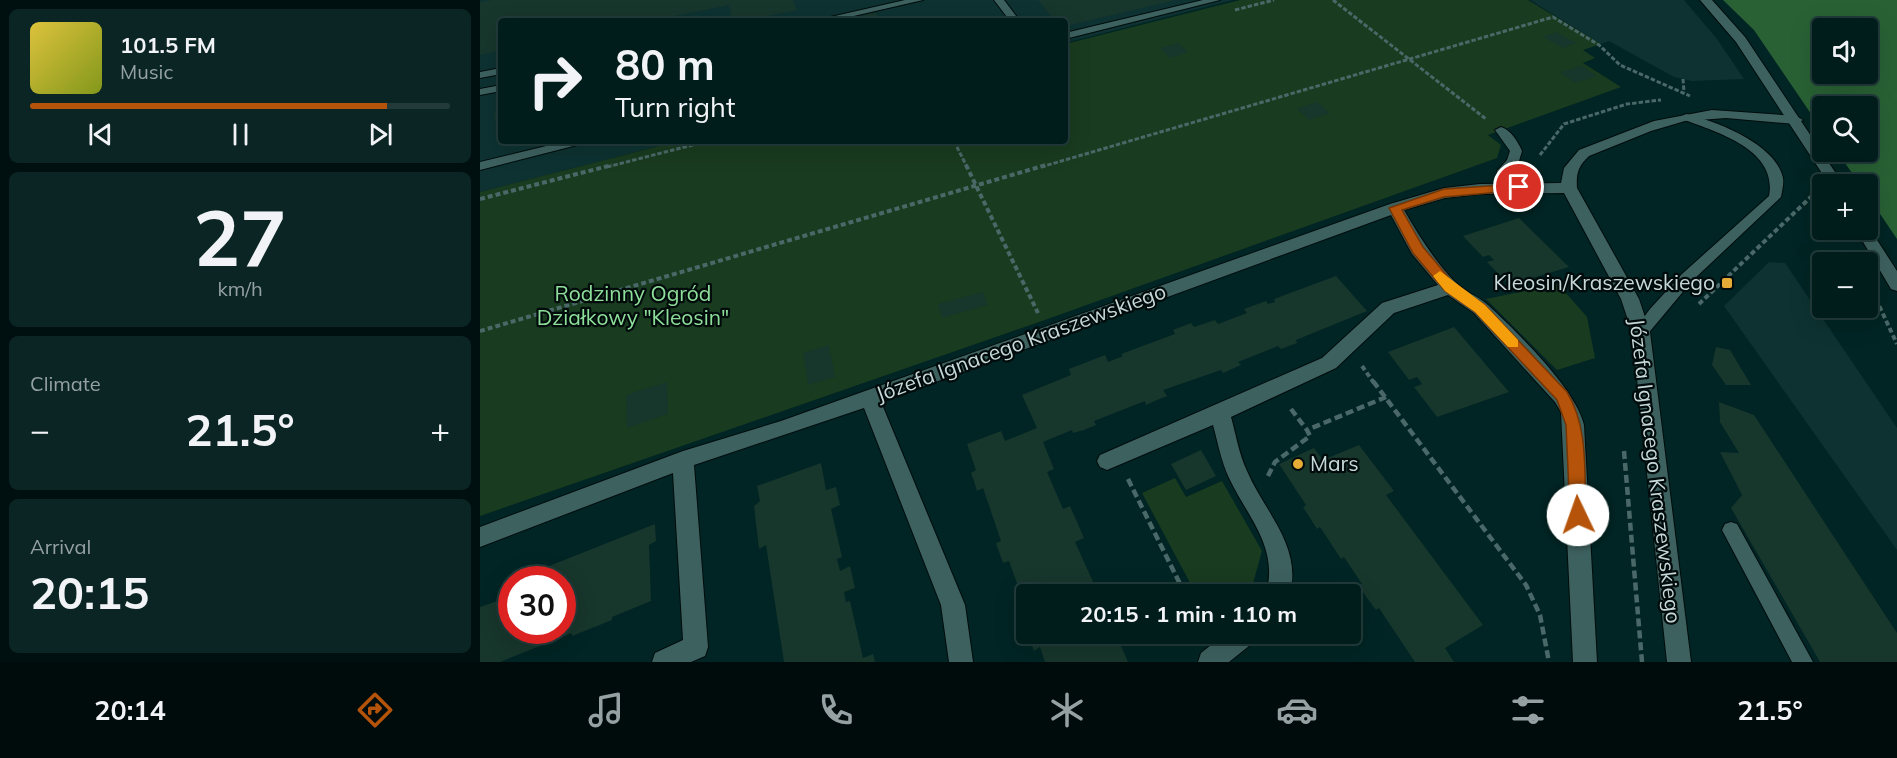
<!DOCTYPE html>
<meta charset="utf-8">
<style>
body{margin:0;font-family:Mulish,sans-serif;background:#0a2524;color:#f1f3f6;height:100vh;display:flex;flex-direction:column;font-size:22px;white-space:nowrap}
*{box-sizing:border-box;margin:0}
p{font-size:20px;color:#95a1a3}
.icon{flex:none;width:33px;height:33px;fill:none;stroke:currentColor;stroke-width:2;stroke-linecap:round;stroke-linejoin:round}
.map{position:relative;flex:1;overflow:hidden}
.sheet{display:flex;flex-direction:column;gap:9px;padding:9px;background:#000f0f;width:480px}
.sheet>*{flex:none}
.hud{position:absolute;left:18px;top:18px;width:570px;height:126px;border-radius:6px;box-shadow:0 6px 24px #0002,0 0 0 2px #223a3a;background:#001c1b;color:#f1f3f6;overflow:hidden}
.buttons{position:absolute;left:1332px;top:18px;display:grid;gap:12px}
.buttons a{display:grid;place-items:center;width:66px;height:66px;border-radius:6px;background:#001c1b;box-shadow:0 6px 24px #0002,0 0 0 2px #223a3a;font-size:30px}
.speed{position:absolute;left:18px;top:566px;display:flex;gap:12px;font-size:30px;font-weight:700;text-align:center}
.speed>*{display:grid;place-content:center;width:78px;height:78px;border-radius:50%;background:#001c1b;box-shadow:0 6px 24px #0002,0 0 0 2px #223a3a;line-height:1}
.speed .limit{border:9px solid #d22;background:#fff;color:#111}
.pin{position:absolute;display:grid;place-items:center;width:51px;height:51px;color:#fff;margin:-26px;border:3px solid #fff;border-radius:50%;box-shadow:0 2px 6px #0007}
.me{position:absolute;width:66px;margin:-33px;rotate:357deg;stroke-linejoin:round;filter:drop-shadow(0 0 4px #0008)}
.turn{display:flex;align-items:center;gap:21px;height:126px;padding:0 18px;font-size:27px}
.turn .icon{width:78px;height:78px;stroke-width:2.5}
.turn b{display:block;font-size:42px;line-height:51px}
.big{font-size:45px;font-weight:700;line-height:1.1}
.sheet .widget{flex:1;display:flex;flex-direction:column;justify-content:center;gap:9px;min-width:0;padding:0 21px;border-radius:9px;background:#0a2524}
.sheet .dial{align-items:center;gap:0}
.dial b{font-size:78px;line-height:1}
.song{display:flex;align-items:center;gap:18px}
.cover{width:72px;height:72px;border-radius:9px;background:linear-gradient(135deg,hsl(50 70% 55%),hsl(70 70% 35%))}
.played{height:6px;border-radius:3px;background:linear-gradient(90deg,#b45309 85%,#223a3a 85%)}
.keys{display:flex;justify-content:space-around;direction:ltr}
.heat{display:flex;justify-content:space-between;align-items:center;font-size:33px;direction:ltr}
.trip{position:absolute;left:536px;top:584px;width:345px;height:60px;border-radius:6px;background:#001c1b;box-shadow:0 6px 24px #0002,0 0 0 2px #223a3a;font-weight:700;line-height:60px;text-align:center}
.tabs{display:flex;height:96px;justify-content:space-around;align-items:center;background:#000b0b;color:#95a1a3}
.tabs .icon{width:42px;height:42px}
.tabs .selected{color:#b45309}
.tabs b{font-size:27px;color:#f1f3f6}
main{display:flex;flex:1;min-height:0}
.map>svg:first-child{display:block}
.built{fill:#0d3231}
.green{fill:#193b1f}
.forest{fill:#296134;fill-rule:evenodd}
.building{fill:#17362c}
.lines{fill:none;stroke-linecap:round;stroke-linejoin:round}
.service-casing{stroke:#000c0c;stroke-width:2}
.minor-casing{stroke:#000c0c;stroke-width:2}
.tertiary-casing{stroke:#000c0c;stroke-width:2}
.path-far2{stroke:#4a6867;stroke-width:3;stroke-dasharray:4.5 2;stroke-linecap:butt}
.path-far1{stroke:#4a6867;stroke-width:4;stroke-dasharray:5 3;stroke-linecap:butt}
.path{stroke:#4a6867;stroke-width:4.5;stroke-dasharray:8 4;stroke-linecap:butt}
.service{fill:#3d615f;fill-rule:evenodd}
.minor{fill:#3d615f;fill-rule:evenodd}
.tertiary{fill:#3d615f;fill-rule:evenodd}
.route{fill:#b45309;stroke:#753606;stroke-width:1.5}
.slow{fill:#f59e0b}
.poi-dot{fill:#e6ac36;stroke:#010b0b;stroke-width:2}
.labels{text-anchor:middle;stroke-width:4.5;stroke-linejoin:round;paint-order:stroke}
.poi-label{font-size:21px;fill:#c6d9d8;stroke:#010b0b;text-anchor:end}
.park-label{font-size:21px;fill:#8edf9a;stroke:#010b0b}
.street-label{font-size:21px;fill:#c6d9d8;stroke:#010b0b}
</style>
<main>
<section class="sheet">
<div class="widget">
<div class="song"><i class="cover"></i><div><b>101.5 FM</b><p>Music</p></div></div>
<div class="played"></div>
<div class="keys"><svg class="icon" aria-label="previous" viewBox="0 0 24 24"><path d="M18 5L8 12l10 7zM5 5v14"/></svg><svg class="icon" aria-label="pause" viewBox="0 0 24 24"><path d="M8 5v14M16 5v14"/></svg><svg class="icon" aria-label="next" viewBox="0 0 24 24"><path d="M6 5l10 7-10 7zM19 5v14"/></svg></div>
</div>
<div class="widget dial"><b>27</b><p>km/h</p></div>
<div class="widget"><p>Climate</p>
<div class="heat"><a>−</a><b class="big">21.5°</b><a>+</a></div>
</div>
<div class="widget"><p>Arrival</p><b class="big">20:15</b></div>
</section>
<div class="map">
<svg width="1417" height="662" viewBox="0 0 1417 662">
<rect width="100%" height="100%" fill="#002524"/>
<path class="built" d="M0 0H753L585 43V21H21V141H199L0 192Z
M1050 0H1204L1237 39 1264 79 1212 81 1194 77 1129 41 1121 44Z
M1289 262 1305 263 1417 428V550L1244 306Z"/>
<path class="green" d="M760 0H1048L1121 44 1103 50 1115 58 1103 63 1141 87 1008 135 1021 145 1017 158 562 321 0 516V192L199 141H585V44Z
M1078 284 1107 317 1115 358 1077 370 1006 299Z
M695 478 706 497 742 481 782 551 770 594H716L662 493Z"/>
<path class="forest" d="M1243 0H1417V239L1388 196V184H1380L1357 152H1388V106H1342V130L1274 30ZM1342 28H1388V74H1342Z"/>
<path class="building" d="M11 0H313L317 10 262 21H252L249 5 170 21H21V50L0 55V2Z
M558 0H692V1L585 26V21H575Z
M396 13 401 21H361V20Z
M1076 32 1096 43 1083 48 1063 37Z
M698 43 708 52 690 58 680 48Z
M1102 66 1117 76 1095 83 1080 72Z
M21 93V118L14 120 18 94Z
M837 102 850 113 829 120 817 109Z
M1039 218 1089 267 1029 285 1007 262 1014 260 1009 255 1003 257 983 236Z
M856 276 887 311 816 340 817 343 801 349 798 346 758 362 761 365 743 373 741 370 683 390 687 396 677 400 666 405 665 401 614 421 616 425 604 430 593 433 592 430 563 442 574 469 567 472 583 509 590 506 604 538 595 542 615 586 624 582 629 594H546V608L529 561 523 563 516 543 521 541 503 488 497 491 494 481 491 473 496 470 487 444 521 431 525 441 557 428 542 395 591 375 589 369 625 355 628 362 643 356 641 354 695 334 693 330 711 323 714 327 735 320 738 324 767 313 764 309 786 301 788 304 795 302 794 299Z
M503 292 508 305 462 318 458 304Z
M974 327 1029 392 957 417 934 387 942 384 937 377 929 380 908 352Z
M349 345 355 377 328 385 323 353Z
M1236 347 1250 350 1271 385H1246L1232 365Z
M187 382 188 414 147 428 146 395Z
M1239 402 1274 415 1417 633V662H1340L1251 508 1262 495 1240 452 1259 453 1240 422Z
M879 445 914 491 906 495 1003 625 965 648 974 662H935L899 608 896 610 887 598 879 586 882 584 864 557 861 559 840 527 837 529 823 507 826 505 799 464 834 448 843 460Z
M721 450 736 476 706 490 691 464Z
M341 463 346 490 356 487 360 505 351 509 362 557 357 559 360 571 370 566 375 588 364 592 366 602 370 601 383 658 393 654 395 662H304L286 545 279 549 274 506 280 501 277 486Z
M175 524 176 541 169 545 171 601 132 617V620L92 636V633L20 662H0V607L32 596V630H82V579H47L63 572 64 568Z
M548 633H646V635L638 639 648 662H565L560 647 554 651Z"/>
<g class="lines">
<defs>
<path id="service" d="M425 0H443L352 21H333Z
M514 0H524L540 21H530Z
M723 0H740L585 39V33Z
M21 68V74L0 78V72Z
M21 85V91L0 95V89Z
M1206 114C1236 121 1296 144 1303 178 1304 184 1302 191 1301 197L1212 281 1166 336 1161 338 1153 332 1170 309 1202 274 1289 196C1298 149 1236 132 1202 119L1200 117Z
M1021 127C1031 130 1038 142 1042 151L1039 161 1029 172 1034 188 1028 192 1022 188 1017 171 1027 160 1030 151 1015 130Z
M87 141H107L105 143 0 170V162Z
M1251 522 1257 524 1333 662H1312L1242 530 1245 524Z"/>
<path id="minor" d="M1232 110 1316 116 1323 120 1316 124 1246 118 1205 121 1171 131 1109 156C1098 166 1096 174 1097 188L1159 299 1170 332 1211 662H1187L1152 332 1141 299 1084 193 1000 194 965 198 924 210C939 236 954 260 974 281 983 291 998 296 1008 305 1036 331 1096 389 1104 425L1117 662H1093L1081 412 1075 402 994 313 968 295 914 313 856 368 751 417C756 435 759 454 767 471 785 513 822 545 810 594H786C799 547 768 518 749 478 741 461 738 443 733 425L627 470 620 467 617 461 620 455 842 358 902 303 958 285 932 254 911 215 401 402 485 605 493 662H469L461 605 384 408 214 465 228 647 225 656 211 662H172L175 653 203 640 193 473 0 547V527L203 451 301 421 910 204 964 188 1000 184 1081 183 1084 168 1099 150 1174 121Z
M746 633H777L774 642 749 662H718L721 653Z"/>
<path id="tertiary" d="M1220 0H1232L1265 37 1363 184H1349L1256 42Z
M1388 226 1417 271V291L1411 289 1376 230H1388Z"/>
</defs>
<use href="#service" class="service-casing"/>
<use href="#minor" class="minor-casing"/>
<use href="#tertiary" class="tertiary-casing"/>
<path class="path-far2" d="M853 0 1006 119
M755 10 794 0
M1203 79 1204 92
M474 141 487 167
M1060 155 1084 124 1147 104 1181 100
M127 167 228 141
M561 167 1073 17 1119 45 1140 65 1210 96"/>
<path class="path-far1" d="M486 165 558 313
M1335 195 1342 207
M0 199 132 165
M1396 299 1417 344
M1219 304 1334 194
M0 331 566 165
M882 366 894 383"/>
<path class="path" d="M893 381 1046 585 1060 615 1069 662
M811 409 827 430
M1144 451 1162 662
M788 476 795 462 830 436 827 430 906 397
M648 479 705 594"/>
<use href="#service" class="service"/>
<use href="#minor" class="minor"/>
<use href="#tertiary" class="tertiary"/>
</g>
<path class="route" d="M1039 184 1043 185V190L964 197 922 210 943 247 974 284 1005 305 1087 392C1109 428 1104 474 1106 515L1104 521 1098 523 1092 521 1090 515 1086 425 1077 400 995 312 965 291 933 253 909 208 964 189Z"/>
<path class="slow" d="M960 271 1005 305 1038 340V347H1028L995 312 965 291 953 276Z"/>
<g class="poi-dot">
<rect x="1241" y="277" width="12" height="12" rx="3"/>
<circle cx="818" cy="464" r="6"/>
</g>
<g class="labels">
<g class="poi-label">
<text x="1235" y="290">Kleosin/Kraszewskiego</text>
<text x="830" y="471" text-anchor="start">Mars</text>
</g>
<g class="park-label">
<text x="153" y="301">Rodzinny Ogród<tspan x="153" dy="24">Działkowy "Kleosin"</tspan></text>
</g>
<g class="street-label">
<text transform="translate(541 343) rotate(-20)" y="7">Józefa Ignacego Kraszewskiego</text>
<text transform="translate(1175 471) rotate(83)" y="7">Józefa Ignacego Kraszewskiego</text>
</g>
</g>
</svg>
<div class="buttons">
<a><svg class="icon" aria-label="sound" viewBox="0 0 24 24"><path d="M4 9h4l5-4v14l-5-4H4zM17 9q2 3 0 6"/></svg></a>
<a><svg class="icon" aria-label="search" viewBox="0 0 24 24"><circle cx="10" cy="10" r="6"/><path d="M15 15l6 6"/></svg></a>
<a>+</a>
<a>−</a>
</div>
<div class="speed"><div class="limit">30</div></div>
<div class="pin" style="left:1039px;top:187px;background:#d93025"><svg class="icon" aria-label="arrive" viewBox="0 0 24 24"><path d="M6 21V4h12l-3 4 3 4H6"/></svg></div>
<svg class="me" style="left:1098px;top:515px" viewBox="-20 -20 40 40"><circle r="19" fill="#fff"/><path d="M0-13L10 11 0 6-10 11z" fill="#b45309"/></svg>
<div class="trip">20:15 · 1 min · 110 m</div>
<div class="hud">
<div class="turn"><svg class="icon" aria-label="right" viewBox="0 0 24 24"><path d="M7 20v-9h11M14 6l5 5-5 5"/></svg><div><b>80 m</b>Turn right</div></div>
</div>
</div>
</main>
<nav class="tabs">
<b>20:14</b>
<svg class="icon selected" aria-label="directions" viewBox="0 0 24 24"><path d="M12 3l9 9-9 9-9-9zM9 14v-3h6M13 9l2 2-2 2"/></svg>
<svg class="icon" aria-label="music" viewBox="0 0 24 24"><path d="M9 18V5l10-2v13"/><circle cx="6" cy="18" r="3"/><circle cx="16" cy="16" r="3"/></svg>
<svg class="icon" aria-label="phone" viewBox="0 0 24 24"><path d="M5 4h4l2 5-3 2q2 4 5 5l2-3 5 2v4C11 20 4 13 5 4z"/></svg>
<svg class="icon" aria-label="climate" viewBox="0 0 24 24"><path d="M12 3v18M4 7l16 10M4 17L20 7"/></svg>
<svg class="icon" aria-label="car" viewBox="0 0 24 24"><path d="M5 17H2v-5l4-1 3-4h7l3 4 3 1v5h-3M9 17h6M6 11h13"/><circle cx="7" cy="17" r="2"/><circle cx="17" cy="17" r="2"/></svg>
<svg class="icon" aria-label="filters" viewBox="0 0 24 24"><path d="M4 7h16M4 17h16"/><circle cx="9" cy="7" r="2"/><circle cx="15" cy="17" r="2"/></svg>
<b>21.5°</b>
</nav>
